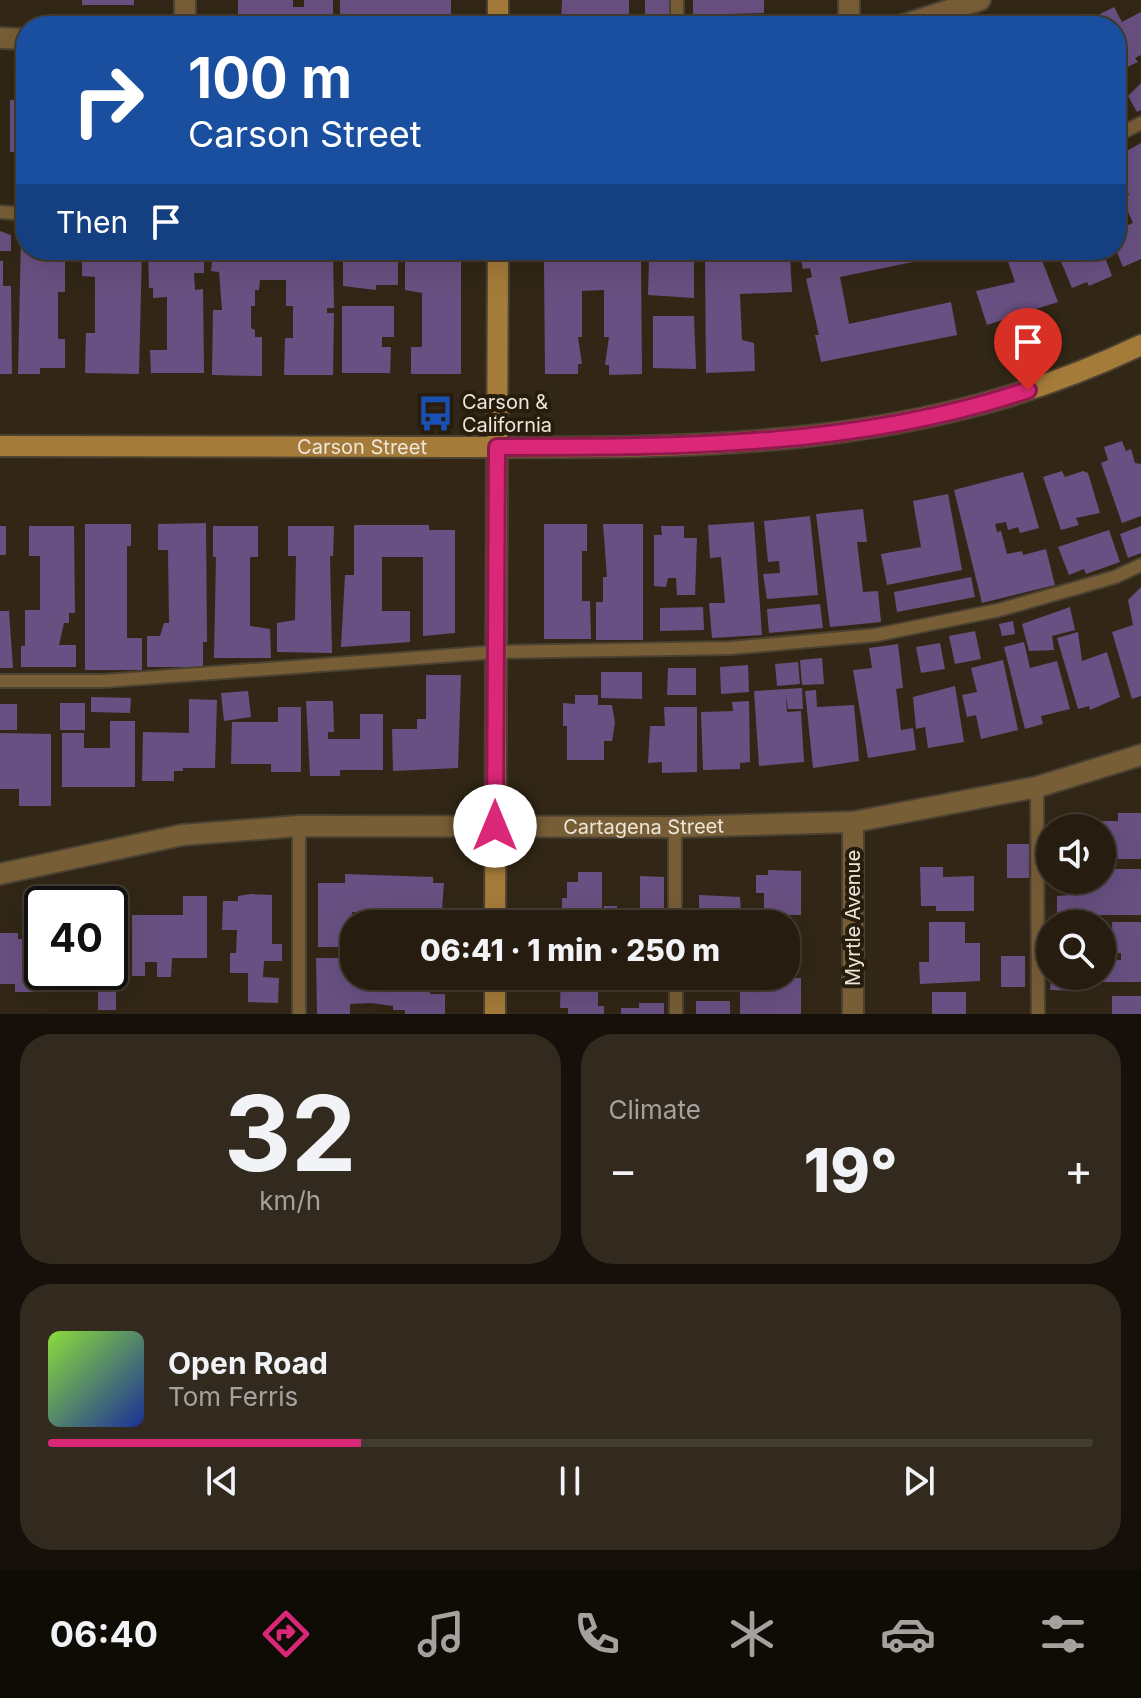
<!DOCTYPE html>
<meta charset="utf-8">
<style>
body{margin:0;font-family:Inter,sans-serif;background:#322a1e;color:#f1f3f6;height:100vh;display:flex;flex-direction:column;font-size:30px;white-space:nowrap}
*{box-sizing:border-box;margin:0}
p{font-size:26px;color:#a4a29f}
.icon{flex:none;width:44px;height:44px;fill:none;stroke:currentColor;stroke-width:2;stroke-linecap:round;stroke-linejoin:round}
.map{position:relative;height:1014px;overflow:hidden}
.drawer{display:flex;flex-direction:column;gap:20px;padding:20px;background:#151009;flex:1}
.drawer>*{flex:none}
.hud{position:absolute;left:16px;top:16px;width:1110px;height:244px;border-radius:32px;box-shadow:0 8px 32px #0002,0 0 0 2px #423b30;background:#1a4fa0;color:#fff;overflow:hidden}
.controls{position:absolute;left:1036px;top:814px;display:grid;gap:16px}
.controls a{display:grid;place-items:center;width:80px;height:80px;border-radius:50%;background:#261d10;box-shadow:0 8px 32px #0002,0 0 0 2px #423b30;font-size:40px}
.speed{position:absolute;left:24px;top:886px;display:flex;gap:16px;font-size:40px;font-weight:700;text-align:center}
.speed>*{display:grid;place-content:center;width:104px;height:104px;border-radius:50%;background:#261d10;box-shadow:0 8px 32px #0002,0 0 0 2px #423b30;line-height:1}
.speed .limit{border:4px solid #111;border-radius:12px;background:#fff;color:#111}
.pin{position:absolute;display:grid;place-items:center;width:68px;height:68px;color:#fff;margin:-82px -34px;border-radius:50% 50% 50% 0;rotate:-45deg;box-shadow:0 0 8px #0007}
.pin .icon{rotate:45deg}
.me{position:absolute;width:88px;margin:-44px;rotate:0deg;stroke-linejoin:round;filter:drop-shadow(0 0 6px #0008)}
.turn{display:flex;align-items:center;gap:28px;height:168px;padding:0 40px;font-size:36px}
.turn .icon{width:104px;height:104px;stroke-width:2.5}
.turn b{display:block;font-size:56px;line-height:68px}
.then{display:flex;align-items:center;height:76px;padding:0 40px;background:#0003;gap:16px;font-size:30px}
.big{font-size:60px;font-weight:800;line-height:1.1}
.drawer .card{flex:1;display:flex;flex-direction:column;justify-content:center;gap:12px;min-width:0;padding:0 28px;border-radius:32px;background:#322a1e}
.drawer .dial{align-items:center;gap:0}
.dial b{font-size:104px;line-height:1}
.song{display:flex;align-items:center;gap:24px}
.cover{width:96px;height:96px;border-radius:12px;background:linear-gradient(135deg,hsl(90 70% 55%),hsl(230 70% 35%))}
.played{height:8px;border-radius:4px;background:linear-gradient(90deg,#db2777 30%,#423b30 30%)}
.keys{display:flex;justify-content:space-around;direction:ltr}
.heat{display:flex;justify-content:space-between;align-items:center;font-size:44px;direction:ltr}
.drawer .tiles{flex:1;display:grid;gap:20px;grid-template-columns:1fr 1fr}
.card:last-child{grid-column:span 2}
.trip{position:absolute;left:340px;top:910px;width:460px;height:80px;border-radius:32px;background:#261d10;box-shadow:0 8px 32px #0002,0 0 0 2px #423b30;font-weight:800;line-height:80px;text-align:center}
.dock{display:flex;height:128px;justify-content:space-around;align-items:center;background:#0f0c06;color:#a4a29f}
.dock .icon{width:56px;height:56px}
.dock .current{color:#db2777}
.dock b{font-size:36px;color:#f1f3f6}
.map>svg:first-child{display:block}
.building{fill:#695082}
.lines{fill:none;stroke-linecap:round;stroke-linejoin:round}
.lane-casing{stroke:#4c4232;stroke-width:16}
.street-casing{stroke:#4c4232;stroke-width:24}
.secondary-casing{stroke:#4c4232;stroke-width:24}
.lane{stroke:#785e37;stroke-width:12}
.street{stroke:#785e37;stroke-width:20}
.secondary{stroke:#a57b39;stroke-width:20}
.route-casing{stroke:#8e194d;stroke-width:20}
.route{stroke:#db2777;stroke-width:14}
.labels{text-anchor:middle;stroke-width:8;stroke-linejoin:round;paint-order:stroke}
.poi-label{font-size:20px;fill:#ede6db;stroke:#281d0d;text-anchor:start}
.street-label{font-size:20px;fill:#ede6db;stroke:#281d0d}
</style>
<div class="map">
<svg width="1141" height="1014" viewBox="0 0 1141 1014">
<rect width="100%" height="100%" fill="#322716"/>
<path class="building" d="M82 0H134V5H82Z
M238 0H293V7H304V0H333V26H238Z
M340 0H451V26H340Z
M562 0H629V26L561 25Z
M645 0H671V21H645Z
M693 0H764V13L693 15Z
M1114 7 1122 22 1141 12V55L1135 58 1138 62 1123 69 1116 54V26H1102L1096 16Z
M1141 83V110L1137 112 1128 96Z
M10 100H26V152H10Z
M1141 143V259L1123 267 1116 250V230L1133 223 1122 198 1129 195 1126 188 1116 193V157Z
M0 231 11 235V251H0Z
M21 237H26V250H71V254H75V259L39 260 65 262V292H58V339H65V368H40V374H18Z
M82 250H142L139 374 85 373 86 333H95V277L82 276Z
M148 250H204V273H194L195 290 203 289 204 373H151L150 350H167V297L153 298V288H149Z
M213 250 333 252 334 308H327V313H334L333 375H284L285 338H293V306H286V280H260L259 290H255V306H251V328L255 330V337H262V376L212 375 213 310H222L219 272 211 271Z
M844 250H935L937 257 840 277 849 324 951 302 957 335 821 362 815 335H819L806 279 812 277 810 268 803 269 800 256Z
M1004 250H1038L1058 302 987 325 976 291 1015 282Z
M1061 250H1102L1112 276 1089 286 1087 282 1072 288 1059 257 1064 255Z
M343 254H398V285H376V290L343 286Z
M790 255 792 292 740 294 742 340 754 343 755 371 706 373 705 260Z
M405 257H461V374H411V347H422V293L405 290Z
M649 259H694V298L648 295Z
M0 261H3V286H11L12 374H0Z
M544 261H641L642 374 609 375V365H605L609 337H604V290L582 291V337H578L582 364H578V374H545Z
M342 306H394V337H382V347H391L390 373H342Z
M653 316H694L696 369 653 368Z
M1122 441 1126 451 1131 449 1135 463 1141 464V516L1122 523 1101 463 1108 460 1104 447Z
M1062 471 1065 477 1083 471 1088 473 1100 513 1076 518 1079 525 1061 530 1043 477Z
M1023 472 1039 528 1020 533 1018 527 1008 530 1006 522 995 524 997 532 1001 531 1007 554 1022 551 1023 555 1046 549 1055 585 982 603 954 490Z
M948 494 962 570 887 585 881 554 921 547 913 501Z
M863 509 867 542H857L863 592 878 591 881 622 830 627 816 514Z
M810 516 818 595 767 599 763 574 780 573 779 561 768 562 764 521Z
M754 522 762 635 712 638 709 603H725L721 557 710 558 708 525Z
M206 523 207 642H203V667H147V636H160L164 623H169L168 550H158V524Z
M85 524H131V546H127V638H142V670H85Z
M544 524H587V551H582V601H590L591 639H544Z
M603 524H643V640H596V602H603V577H607Z
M354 525H429V530H455V633L423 636V557H382V611H410V642L341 647 345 575H354Z
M0 526H6V555H0Z
M29 526H74L75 613H69V623H64L59 645H76V667H21V646H25V610H40V556H29Z
M213 526H258V557H250V626L270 629 271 658H214L216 557H213Z
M288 526H334L333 556H330L332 653 277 652V623L295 620 296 556H288Z
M661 526H684V538H697L695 595H677L676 578H668L666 587 654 586V535H662Z
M1141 526V553L1128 558 1120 534Z
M1109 530 1120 562 1086 574 1084 569 1069 575 1058 547Z
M971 577 975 597 897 612 894 592Z
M1141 587V696L1132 699 1112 632 1133 625 1128 600Z
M820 604 823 628 769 633 767 609Z
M703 607 704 630 660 631V608Z
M1070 607 1075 630 1052 636 1054 650 1029 651 1022 624Z
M0 611H9L13 668H0Z
M1013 621 1015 634 1002 636 999 624Z
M975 631 981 659 955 664 949 636Z
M1078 632 1082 661 1107 652 1120 697 1090 710 1089 706 1078 709 1057 638Z
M1024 642 1030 668 1057 661 1070 709 1041 716 1043 724 1025 729 1004 647Z
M940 643 945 669 921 673 916 647Z
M898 644 903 688 896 689 901 730 913 728 916 750 868 758 853 670 872 668 869 648Z
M822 658 824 684 802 685 800 660Z
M1003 660 1018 730 981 739 976 715 967 717 962 695 977 692 971 668Z
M798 662 800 684 777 686 775 664Z
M748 665 749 692 721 694 720 667Z
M668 668H696V695H667Z
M601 672H642V699L601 698Z
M426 675H461L458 768 393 771 392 729H417V719H426Z
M955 686 964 742 928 748 925 727 916 729 913 697Z
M802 688 803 709H788L786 695 787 712 801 711 804 762 759 766 754 691Z
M816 690 817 707 854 705 859 761 813 768 805 691Z
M248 691 251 717 224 721 221 693Z
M575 695H598V705H612L615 723 612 741H604V760H567V726H563V703L575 704Z
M91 697 131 698 130 713 91 712Z
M189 699 217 700 215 768H183V771H174V781H142L143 732 189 733Z
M306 701H333L334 732H328V739H360V714H383V770H340V776H310Z
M749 701 750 762 740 763V769L703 770 701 712 733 711 732 702Z
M60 703H85V730H60Z
M0 704H17V730H0Z
M278 707H301V772H271V764H231L232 722H278Z
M664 707H697V772L662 773V762L648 763 650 726H665Z
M110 721H135V787H62V733H84V748H110Z
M0 733 51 734V806H19V789H0Z
M1118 813H1141V859H1118V854H1102V828H1092V821H1118Z
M1007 844H1029V878H1007Z
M920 867H943V877L974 876V911H936V906H921Z
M1102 869H1141V915H1082V920H1057V896L1082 894V880H1102Z
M768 870 801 871V915H764V893H756V875H768Z
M578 872H602V917L604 906H617V921H624V924H562V898H567V882H578Z
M345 874 433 877V883H444L441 924H394V912H352V947H318V883H345Z
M640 876 664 877V924H640Z
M251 894 272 895V944H282V961H264L263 977 279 978 278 1003 248 1002V973H230V953H236L237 930H222L223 901H238V896Z
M699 895 740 897 741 913H729V918H741V924H699Z
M183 896H207V958H172L171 977H157V962H145V976H132V915H183Z
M929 922H965V943H980V981L920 984 919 962H929Z
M1112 922H1141V982H1103V960H1121V953H1113Z
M786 929H799V968H786Z
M0 933H18V939H34V992H15V984H0Z
M110 933H116V1010H98V989L70 990V984H53V972H110Z
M1001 956H1025V987H1001Z
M316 958H354V976H445V984H430V994H445V1014H405V1010H393V1006L371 1003 350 1004V1014H317Z
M561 976H590V988H598V1006H604V1014H568V1008H560Z
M1062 976H1084V991L1050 990 1051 979H1061Z
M801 978V1014H740V979Z
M932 992H966V1014H932Z
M1112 996H1141V1014H1112Z
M696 1001H730V1014H696Z
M639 1003H664V1014H621V1008H639Z"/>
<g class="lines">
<defs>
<path id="lane" d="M677 0V26
M1116 136 1141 123
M0 212 26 214
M0 681H104L496 652 730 648 876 635 999 610 1115 577 1141 565
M1037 787 1038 1014
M675 827V924
M676 976V1014
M299 1014V826"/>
<g id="street">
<path d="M185 0V26"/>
<path d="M849 26V0"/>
<path d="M900 26 980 0"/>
<path d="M0 38 26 39"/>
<path d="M853 822V1014"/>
<path id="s1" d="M0 874 182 835 299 826 675 827 853 822 1037 787 1141 755"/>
</g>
<g id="secondary">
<path d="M498 0V26"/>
<path id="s2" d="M0 446C151 446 303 447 454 447 695 448 917 452 1141 345"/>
<path d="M495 924 498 250"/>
<path d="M495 1014V976"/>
</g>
</defs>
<use href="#lane" class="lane-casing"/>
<use href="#street" class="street-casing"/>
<use href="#secondary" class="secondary-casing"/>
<use href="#lane" class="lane"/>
<use href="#street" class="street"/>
<use href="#secondary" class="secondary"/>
</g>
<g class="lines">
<defs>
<path id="route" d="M495 826 497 447C677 447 855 448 1028 390"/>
</defs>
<use href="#route" class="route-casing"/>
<use href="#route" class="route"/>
</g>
<defs>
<symbol id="bus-bare" viewBox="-9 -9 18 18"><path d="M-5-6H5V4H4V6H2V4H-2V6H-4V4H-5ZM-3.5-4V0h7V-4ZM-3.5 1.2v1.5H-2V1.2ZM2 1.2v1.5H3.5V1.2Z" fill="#1a4fb4" stroke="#281d0d" stroke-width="2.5" paint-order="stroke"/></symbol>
</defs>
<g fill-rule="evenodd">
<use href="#bus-bare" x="410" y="388" width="51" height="51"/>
</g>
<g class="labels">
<g class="poi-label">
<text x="462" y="409">Carson &amp;<tspan x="462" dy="23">California</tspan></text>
</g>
<g class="street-label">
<text dy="7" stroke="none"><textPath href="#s2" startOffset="362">Carson Street</textPath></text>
<text dy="7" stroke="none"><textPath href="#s1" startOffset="648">Cartagena Street</textPath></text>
<text transform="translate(853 918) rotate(-90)" y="7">Myrtle Avenue</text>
</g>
</g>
</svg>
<div class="controls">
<a><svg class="icon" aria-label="sound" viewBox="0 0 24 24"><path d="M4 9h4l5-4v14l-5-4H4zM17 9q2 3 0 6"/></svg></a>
<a><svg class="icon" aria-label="search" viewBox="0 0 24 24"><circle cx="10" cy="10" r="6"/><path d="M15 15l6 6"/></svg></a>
</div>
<div class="speed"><div class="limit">40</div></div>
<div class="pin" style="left:1028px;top:390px;background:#d93025"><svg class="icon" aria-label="arrive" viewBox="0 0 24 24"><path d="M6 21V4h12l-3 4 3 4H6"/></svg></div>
<svg class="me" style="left:495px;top:826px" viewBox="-20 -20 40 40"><circle r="19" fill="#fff"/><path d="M0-13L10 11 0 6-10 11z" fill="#db2777"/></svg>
<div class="trip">06:41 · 1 min · 250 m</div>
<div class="hud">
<div class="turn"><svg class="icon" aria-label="right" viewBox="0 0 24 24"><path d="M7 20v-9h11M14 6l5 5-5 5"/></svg><div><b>100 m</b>Carson Street</div></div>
<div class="then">Then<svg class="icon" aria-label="arrive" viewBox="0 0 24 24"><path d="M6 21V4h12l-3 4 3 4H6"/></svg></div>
</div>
</div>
<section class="drawer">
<div class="tiles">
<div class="card dial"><b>32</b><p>km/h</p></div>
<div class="card"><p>Climate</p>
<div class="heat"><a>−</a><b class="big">19°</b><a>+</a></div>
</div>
<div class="card">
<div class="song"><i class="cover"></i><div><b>Open Road</b><p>Tom Ferris</p></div></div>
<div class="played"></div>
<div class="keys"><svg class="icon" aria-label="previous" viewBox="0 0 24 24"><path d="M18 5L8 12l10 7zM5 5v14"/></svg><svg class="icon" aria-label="pause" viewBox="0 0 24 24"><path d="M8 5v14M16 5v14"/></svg><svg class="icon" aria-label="next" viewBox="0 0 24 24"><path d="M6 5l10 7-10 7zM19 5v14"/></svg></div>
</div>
</div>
</section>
<nav class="dock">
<b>06:40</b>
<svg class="icon current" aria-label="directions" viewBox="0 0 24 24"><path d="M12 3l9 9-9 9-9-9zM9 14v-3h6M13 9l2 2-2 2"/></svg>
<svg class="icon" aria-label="music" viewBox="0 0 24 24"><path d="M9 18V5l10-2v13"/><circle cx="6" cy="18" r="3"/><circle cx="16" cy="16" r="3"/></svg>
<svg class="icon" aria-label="phone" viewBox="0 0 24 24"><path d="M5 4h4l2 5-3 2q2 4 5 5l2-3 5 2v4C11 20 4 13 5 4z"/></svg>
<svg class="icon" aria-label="climate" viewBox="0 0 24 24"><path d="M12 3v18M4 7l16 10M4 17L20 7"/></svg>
<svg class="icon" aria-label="car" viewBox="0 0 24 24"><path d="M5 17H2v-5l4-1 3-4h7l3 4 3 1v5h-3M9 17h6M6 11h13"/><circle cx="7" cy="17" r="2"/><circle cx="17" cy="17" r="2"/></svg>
<svg class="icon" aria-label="filters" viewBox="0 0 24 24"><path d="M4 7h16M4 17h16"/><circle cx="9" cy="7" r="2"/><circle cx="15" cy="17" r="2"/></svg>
</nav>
